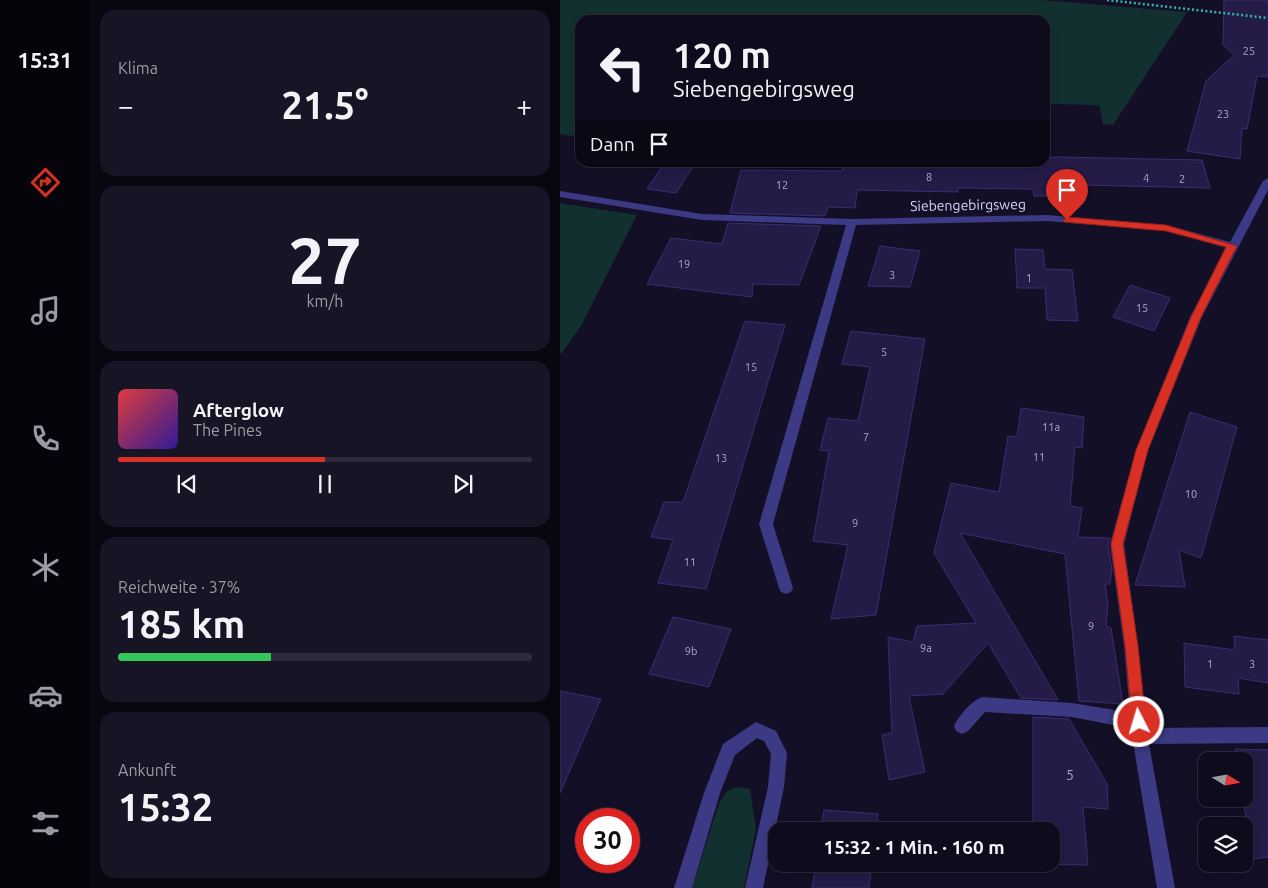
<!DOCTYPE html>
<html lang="de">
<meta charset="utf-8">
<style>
body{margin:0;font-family:Ubuntu,sans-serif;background:#171425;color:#f1f3f6;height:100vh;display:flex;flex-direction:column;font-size:19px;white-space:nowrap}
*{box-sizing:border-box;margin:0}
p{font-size:16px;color:#9b9ba3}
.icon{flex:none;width:28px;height:28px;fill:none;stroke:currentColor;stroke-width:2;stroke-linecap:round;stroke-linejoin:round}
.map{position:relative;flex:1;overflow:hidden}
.side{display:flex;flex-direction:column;gap:10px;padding:10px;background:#08060f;width:470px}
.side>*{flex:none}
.guide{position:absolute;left:15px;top:15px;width:475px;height:152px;border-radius:15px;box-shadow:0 2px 12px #0003,0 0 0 1px #2e2b3b;background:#0e0b1c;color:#f1f3f6;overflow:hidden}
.needle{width:32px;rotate:101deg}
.tools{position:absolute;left:638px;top:752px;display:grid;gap:10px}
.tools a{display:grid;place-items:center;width:55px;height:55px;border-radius:10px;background:#0e0b1c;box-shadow:0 2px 12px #0003,0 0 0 1px #2e2b3b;font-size:25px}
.speed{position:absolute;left:15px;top:808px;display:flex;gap:10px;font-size:25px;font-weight:700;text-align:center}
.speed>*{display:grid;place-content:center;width:65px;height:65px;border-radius:50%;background:#0e0b1c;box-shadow:0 2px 12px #0003,0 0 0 1px #2e2b3b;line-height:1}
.speed .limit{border:8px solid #d22;background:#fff;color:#111}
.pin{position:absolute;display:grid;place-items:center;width:42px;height:42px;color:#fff;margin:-51px -21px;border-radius:50% 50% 50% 0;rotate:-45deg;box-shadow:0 0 5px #0007}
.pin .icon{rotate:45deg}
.me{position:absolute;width:55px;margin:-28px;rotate:355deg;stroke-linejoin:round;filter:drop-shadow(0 0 4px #0008)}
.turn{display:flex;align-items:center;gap:18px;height:105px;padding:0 15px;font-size:22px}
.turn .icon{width:65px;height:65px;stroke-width:2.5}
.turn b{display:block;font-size:35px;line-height:42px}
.then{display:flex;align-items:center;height:48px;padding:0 15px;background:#0003;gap:10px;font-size:19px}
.big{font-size:38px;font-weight:700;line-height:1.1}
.side .widget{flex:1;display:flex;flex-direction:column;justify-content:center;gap:8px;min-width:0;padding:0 18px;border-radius:15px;background:#171425}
.side .dial{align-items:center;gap:0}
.dial b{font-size:65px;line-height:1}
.song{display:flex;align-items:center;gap:15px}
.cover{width:60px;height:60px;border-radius:8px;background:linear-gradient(135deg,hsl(0 70% 55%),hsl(250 70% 35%))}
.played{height:5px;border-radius:2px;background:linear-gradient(90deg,#d93025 50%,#2e2b3b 50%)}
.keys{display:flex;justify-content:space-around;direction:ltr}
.heat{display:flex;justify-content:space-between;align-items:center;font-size:28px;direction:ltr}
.charge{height:8px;border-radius:4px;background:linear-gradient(90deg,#34c759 37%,#2e2b3b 0)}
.trip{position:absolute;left:208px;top:822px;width:292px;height:50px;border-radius:15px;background:#0e0b1c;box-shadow:0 2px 12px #0003,0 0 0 1px #2e2b3b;font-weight:700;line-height:50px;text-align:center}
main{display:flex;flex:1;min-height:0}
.menu{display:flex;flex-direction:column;width:90px;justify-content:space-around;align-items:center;background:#06040b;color:#9b9ba3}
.menu .icon{width:35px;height:35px}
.menu .on{color:#d93025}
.menu b{font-size:22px;color:#f1f3f6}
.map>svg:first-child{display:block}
.green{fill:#12302f}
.building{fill:#241b47;stroke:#3b2d73}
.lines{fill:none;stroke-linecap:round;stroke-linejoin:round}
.path{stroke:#2fb8b0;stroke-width:2.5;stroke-dasharray:2 2.5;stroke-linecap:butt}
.service{fill:#3d3a85;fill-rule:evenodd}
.minor{fill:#3d3a85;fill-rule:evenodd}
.route{fill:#d93025;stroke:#8d1f18}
.labels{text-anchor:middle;stroke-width:5;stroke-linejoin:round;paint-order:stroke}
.number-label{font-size:11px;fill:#aca6d1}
.street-label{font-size:14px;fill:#d9d4ff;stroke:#130f26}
.near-number-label{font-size:14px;fill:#aca6d1}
</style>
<main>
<nav class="menu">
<b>15:31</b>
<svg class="icon on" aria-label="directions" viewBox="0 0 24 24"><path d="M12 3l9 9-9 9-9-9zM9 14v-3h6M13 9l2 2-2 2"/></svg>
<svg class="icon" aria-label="music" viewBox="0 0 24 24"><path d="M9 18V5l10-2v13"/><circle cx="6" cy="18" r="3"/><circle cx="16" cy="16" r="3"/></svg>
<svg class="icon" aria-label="phone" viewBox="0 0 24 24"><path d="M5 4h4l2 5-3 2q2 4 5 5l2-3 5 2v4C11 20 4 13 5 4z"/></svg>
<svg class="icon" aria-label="climate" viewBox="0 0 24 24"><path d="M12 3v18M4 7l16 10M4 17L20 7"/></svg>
<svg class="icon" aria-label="car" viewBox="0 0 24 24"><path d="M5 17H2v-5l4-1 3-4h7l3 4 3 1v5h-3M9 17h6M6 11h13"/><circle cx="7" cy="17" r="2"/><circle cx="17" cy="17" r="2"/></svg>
<svg class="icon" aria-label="filters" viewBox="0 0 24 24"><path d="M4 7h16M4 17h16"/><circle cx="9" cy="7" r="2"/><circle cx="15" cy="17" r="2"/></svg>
</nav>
<section class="side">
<div class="widget"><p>Klima</p>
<div class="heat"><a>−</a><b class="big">21.5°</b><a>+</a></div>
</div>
<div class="widget dial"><b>27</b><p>km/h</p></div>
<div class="widget">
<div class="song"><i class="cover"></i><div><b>Afterglow</b><p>The Pines</p></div></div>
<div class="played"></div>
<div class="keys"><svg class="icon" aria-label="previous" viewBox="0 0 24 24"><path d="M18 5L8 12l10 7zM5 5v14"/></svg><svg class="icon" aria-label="pause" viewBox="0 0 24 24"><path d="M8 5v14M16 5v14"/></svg><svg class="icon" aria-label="next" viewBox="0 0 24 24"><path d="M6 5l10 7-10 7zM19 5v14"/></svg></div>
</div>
<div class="widget"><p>Reichweite · 37%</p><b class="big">185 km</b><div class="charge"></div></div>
<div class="widget"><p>Ankunft</p><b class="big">15:32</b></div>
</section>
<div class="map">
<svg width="708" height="888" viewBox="0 0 708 888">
<rect width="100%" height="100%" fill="#130f26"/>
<path class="green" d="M0 0H481L627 12 553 125 543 124 539 105 485 104V20H20V137L0 134Z
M0 203 77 215 22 324 2 353H0Z
M176 787 190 789 196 829 184 888H132L159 803 167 791Z"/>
<path class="building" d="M664 0H708V77L697 76 687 129 682 128 680 159 627 151 646 81 674 55 663 45Z
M498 157 642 160 650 188 523 185 524 190H502L503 196H474L473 189 398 188V192L297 190 295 208 268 207 265 216 170 213 181 170 282 171 284 162H485V158Z
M105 162H136L116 193 87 189Z
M168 223 261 226 239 285 193 284 192 297 87 284 111 238 162 244Z
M320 246 360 251 350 287 308 286Z
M455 249 483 250 485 269 512 270 518 321 487 320 485 288H457Z
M570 285 610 298 594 331 553 317Z
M185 321 225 325 146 589 98 583 113 540 91 537 104 502H123Z
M291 331 365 339 316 615 271 619 288 545 253 541 269 451 260 450 268 418 298 421 310 367 282 364Z
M461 408 524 417 522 448 515 447 510 506 522 508 518 537 550 538 548 544 552 570 550 584H545L548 605 546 626 551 628 563 704 519 701 505 554 400 533 498 700 461 698 428 643 383 694 349 696 365 772 329 780 322 735 332 733 328 637 353 642 357 626 416 623 374 553 391 483 439 492 448 436 457 437Z
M630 412 677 427 641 558 619 550 625 587 575 585Z
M113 617 171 629 149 687 89 674Z
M674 636 708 640V683L678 678 679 694 625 687 624 643 675 650Z
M0 691 41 699 0 793Z
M473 717 509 719 547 784 548 809 523 807 528 865 463 864H491V831H455V823L473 824Z
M675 749 708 750V857L693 859 683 799 684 761H677Z
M264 810 318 814 316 831H260Z
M256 864H312L309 888H252Z"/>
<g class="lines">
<path class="path" d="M547 0 708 18"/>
<path class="service" d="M422 697 512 703 579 714 584 717 587 722 584 727 579 730 512 717 425 712 408 731 402 734 396 731 394 726C399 716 411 701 422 697Z
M196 722 216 731 227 753 224 787 203 888H185L208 787 211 754 204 741 197 738 175 755 160 793 132 888H114L144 793 163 744Z"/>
<path class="minor" d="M708 178V190L642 317 588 450 564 544 578 646 587 728 708 727V743L589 744 615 888H597L572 736 564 646 550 544 576 450 630 317 667 248 606 231 487 221 296 225 213 524 233 588 231 592 226 594 221 592 219 588 199 524 286 225 142 220 0 197V191L142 214 292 219 487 215 606 225 670 242 703 181Z"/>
</g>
<path class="route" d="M507 217 606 225 677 246 641 317 588 450 563 544 578 646 586 722 584 727 579 729 574 727 572 722 565 646 551 544 576 450 631 317 666 247 606 231 504 222 503 220Z"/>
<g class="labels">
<g class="number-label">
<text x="689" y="55">25</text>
<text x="663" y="118">23</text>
<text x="369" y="181">8</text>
<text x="586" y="182">4</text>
<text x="622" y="183">2</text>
<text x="222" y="189">12</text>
<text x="124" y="268">19</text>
<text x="332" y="279">3</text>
<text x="469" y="282">1</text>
<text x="582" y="312">15</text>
<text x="324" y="356">5</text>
<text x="191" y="371">15</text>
<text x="491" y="431">11a</text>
<text x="306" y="441">7</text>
<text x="479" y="461">11</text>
<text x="161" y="462">13</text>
<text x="631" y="498">10</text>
<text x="295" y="527">9</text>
<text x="130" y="566">11</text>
<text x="531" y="630">9</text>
<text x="366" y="652">9a</text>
<text x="131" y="655">9b</text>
<text x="650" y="668">1</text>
<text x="692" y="668">3</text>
</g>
<g class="street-label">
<text transform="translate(408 205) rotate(-1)" y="5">Siebengebirgsweg</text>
</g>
<g class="near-number-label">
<text x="510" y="780">5</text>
</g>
</g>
</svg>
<div class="tools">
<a><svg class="needle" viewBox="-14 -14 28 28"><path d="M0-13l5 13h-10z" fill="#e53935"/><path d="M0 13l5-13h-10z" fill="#9b9ba3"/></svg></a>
<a><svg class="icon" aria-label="layers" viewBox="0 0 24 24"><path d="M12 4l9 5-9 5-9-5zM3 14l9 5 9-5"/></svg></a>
</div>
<div class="speed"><div class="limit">30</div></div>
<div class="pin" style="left:507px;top:220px;background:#d93025"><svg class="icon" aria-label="arrive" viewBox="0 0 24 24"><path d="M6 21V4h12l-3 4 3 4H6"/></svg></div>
<svg class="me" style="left:579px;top:722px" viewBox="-20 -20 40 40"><circle r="17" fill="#d93025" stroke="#fff" stroke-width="3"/><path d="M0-11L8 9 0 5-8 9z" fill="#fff"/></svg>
<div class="trip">15:32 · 1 Min. · 160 m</div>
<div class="guide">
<div class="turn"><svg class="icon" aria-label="left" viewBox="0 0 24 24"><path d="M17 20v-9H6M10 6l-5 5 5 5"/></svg><div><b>120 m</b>Siebengebirgsweg</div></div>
<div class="then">Dann<svg class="icon" aria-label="arrive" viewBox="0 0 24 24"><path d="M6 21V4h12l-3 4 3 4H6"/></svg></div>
</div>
</div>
</main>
